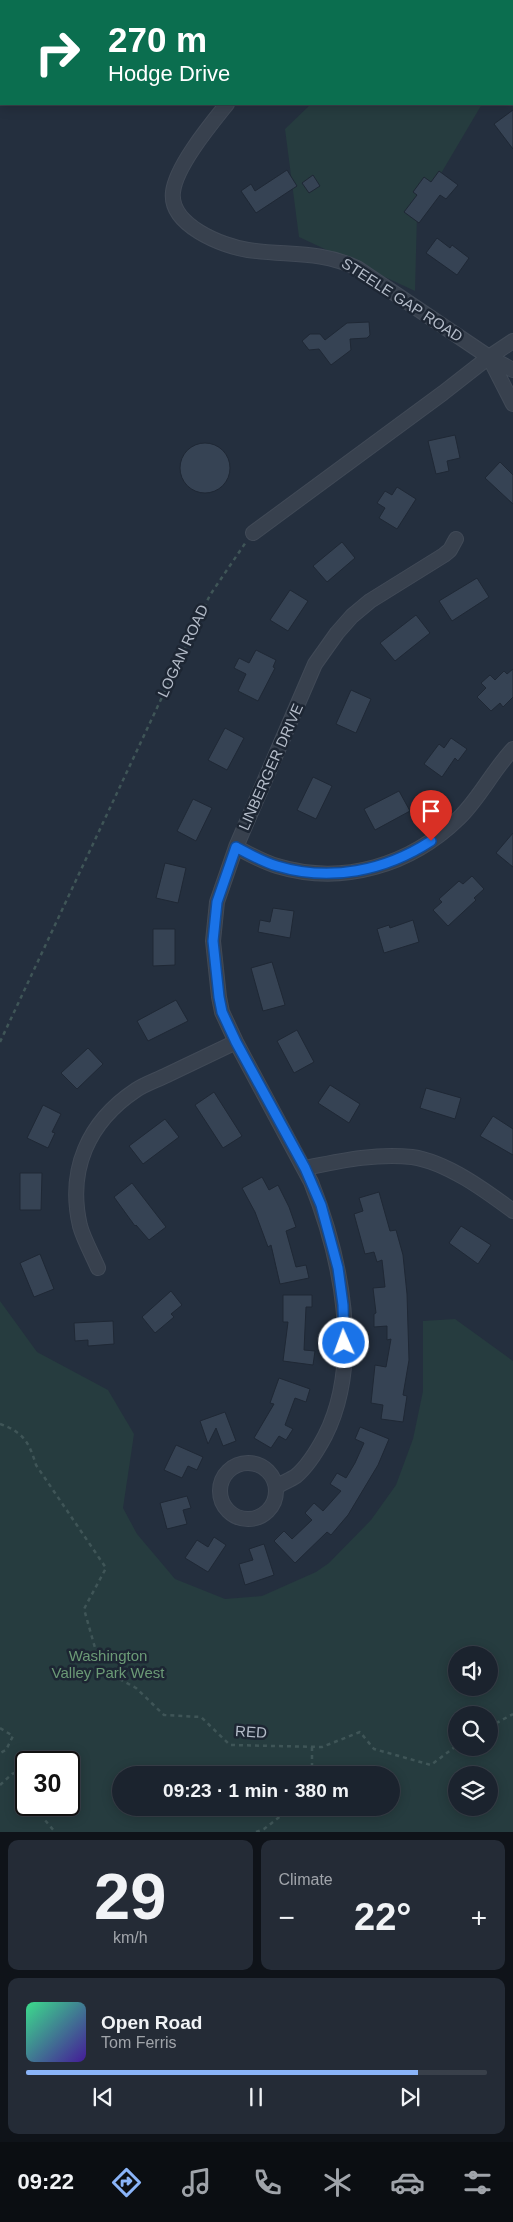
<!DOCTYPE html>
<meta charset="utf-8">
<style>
body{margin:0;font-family:Arial,sans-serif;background:#242b36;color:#f1f3f6;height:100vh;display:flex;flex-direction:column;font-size:19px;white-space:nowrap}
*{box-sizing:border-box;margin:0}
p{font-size:16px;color:#a0a4aa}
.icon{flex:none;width:28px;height:28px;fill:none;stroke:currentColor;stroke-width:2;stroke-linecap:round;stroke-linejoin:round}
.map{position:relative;height:1832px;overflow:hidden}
.panel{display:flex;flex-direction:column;gap:8px;padding:8px;background:#0f1319;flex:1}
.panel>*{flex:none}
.banner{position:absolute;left:0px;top:0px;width:514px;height:105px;box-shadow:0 2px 12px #0003,0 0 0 1px #39404a;background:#0b6e4f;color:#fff;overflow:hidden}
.controls{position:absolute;left:448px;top:1646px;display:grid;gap:10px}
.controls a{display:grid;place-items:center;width:50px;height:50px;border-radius:50%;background:#1b232e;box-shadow:0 2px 12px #0003,0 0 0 1px #39404a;font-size:25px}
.speed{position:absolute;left:15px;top:1751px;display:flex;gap:10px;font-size:25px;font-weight:700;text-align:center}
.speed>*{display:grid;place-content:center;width:65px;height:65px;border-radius:50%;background:#1b232e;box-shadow:0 2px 12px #0003,0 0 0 1px #39404a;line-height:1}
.speed .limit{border:2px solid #111;border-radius:8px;background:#fff;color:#111}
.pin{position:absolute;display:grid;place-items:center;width:42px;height:42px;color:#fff;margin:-51px -21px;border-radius:50% 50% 50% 0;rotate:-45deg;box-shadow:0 0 5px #0007}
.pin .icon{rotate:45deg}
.me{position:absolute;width:55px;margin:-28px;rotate:358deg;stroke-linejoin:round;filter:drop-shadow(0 0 4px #0008)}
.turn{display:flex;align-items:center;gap:18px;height:105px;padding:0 25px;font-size:22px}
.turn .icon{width:65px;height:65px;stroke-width:2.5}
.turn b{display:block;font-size:35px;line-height:42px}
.big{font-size:38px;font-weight:700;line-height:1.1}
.panel .widget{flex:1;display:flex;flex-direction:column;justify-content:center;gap:8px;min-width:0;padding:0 18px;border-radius:10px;background:#242b36}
.panel .dial{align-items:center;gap:0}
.dial b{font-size:65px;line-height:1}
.song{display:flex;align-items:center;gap:15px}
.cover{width:60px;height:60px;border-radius:8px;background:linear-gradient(135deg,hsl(150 70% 55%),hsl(260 70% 35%))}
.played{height:5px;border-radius:2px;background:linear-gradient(90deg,#8ab4f8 85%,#39404a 85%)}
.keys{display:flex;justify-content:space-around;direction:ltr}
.heat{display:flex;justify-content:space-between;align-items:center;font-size:28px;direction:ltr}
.panel .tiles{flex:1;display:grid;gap:8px;grid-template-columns:1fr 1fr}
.widget:last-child{grid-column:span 2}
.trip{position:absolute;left:112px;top:1766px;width:288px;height:50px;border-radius:25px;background:#1b232e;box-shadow:0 2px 12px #0003,0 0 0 1px #39404a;font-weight:700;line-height:50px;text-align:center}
.menu{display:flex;height:80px;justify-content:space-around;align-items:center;background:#0b0e12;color:#a0a4aa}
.menu .icon{width:35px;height:35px}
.menu .on{color:#8ab4f8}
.menu b{font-size:22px;color:#f1f3f6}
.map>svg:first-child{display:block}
.green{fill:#263c3f;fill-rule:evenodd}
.building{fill:#364354;stroke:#1f2835}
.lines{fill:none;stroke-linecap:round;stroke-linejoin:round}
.minor-casing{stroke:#414a57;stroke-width:16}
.path{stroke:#3f5557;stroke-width:2.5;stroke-dasharray:4 4;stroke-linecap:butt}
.minor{stroke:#38414e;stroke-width:14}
.route-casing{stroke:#114b97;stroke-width:12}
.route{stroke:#1a73e8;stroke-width:9}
.labels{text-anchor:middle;stroke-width:5;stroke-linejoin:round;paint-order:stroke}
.street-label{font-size:15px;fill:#b4bcc9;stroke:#1d2633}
.park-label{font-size:15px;fill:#6b9a76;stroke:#1d2633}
</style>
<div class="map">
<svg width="513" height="1832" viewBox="0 0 513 1832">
<rect width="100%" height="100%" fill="#242f3e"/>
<path class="green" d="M311 104H482L417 214 415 291 299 237 285 129Z
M0 1301 37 1352 108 1390 134 1434 123 1508 137 1534 175 1579 225 1599 262 1596 316 1572 329 1563 371 1520 396 1485 413 1439 423 1391V1321L455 1319 513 1361V1832H0ZM456 1655H489V1688H456ZM456 1715H489V1748H456ZM26 1762H69V1805H26ZM121 1775H391V1808H121ZM456 1775H489V1808H456Z"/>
<path class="building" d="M513 110V149L494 124Z
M287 170 297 186 256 213 241 191 251 184 255 191Z
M439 171 458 185 446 199 440 195 419 223 404 212 417 195 413 192 424 177 431 182Z
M313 175 320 186 309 193 302 183Z
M437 238 450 248 452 245 469 258 457 275 426 253Z
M369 322 370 335 367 338 350 339 351 350 331 365 319 349 309 350 302 341 310 334H320L325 340 347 323Z
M455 435 460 458 447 461 449 471 436 474 428 441Z
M180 468a25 25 0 1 1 50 0a25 25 0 1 1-50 0Z
M500 462 513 475V504L485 478Z
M397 487 416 499 397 529 379 518 385 508 377 503 385 491 392 495Z
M342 542 355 558 327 582 313 566Z
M477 578 489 597 452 621 439 601Z
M290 590 308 601 288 631 270 620Z
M416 615 430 633 395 661 380 643Z
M256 650 276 660 273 667 275 668 258 701 238 691 246 674 234 668 239 658 249 663Z
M513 669V697L503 707 500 703 491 711 477 697 486 688 481 683 490 675 495 680 504 671 507 674Z
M351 690 371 699 356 733 336 724Z
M225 728 244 738 227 770 208 760Z
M451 738 467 749 458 761 455 758 442 777 424 764 439 744 444 748Z
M313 777 332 786 316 819 297 810Z
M399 791 410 811 375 830 364 809Z
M193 799 212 808 196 841 177 831Z
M513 833V867L496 853Z
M165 863 186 868 178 903 156 898Z
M472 876 484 889 474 898 476 900 448 926 433 910 442 902 439 899 459 881 463 884Z
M273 908 294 911 290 938 258 932 260 920 270 922Z
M413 920 419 942 384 953 377 929 389 925 390 928Z
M153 929H175V965L153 966Z
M272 962 285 1005 263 1011 251 968Z
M176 1000 188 1021 148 1041 137 1021Z
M297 1030 314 1062 294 1073 277 1041Z
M88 1048 103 1064 77 1089 61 1073Z
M330 1085 360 1104 349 1123 318 1103Z
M426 1088 461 1098 455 1119 420 1108Z
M214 1092 242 1136 223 1148 195 1105Z
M43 1105 61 1114 52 1132 55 1133 48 1148 27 1138Z
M493 1116 513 1129V1155L480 1136Z
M165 1119 179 1137 143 1164 129 1146Z
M20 1173H42L41 1210H20Z
M262 1177 269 1190 278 1185 289 1207 296 1227 286 1231 296 1267 306 1265 309 1278 280 1284 271 1245 268 1247 255 1212 242 1188Z
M132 1183 166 1227 149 1240 136 1225 135 1226 114 1197Z
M379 1192 390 1231 396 1230 403 1255 407 1294 409 1360 403 1395 407 1396 403 1422 381 1419 383 1405 371 1403 375 1365 386 1367 391 1339 387 1340V1326L374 1327V1314L376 1313 373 1288 385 1287 382 1260 377 1262 374 1252 365 1254 354 1214 363 1211 359 1198Z
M461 1226 491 1245 478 1264 449 1243Z
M40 1254 54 1289 34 1297 20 1263Z
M171 1291 182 1305 171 1314 174 1317 155 1333 142 1317Z
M283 1295H312V1307H306L304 1350 315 1351 313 1365 283 1361 288 1322H283Z
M113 1321 114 1344 88 1346V1340L75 1341 74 1323Z
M279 1378 310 1389 306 1402 295 1398 285 1425 293 1429 286 1440 279 1436 271 1448 254 1438 274 1404 270 1403Z
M225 1412 236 1441 223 1446 216 1428 208 1444 200 1421Z
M360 1427 389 1439 378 1465 348 1515 331 1535 327 1532 295 1563 274 1541 284 1531 292 1539 312 1520 305 1513 314 1503 323 1511 341 1491 330 1484 337 1473 346 1478 355 1463 364 1443 355 1439Z
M176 1445 203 1457 197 1470 188 1466 182 1478 164 1470Z
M187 1496 191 1508 183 1510 187 1524 167 1529 160 1503Z
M214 1537 226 1545 208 1572 185 1558 197 1540 208 1547Z
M264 1544 274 1575 245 1585 239 1564 253 1560 249 1549Z"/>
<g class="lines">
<defs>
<path id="minor" d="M285 0 286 1
M227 104C211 124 176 166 173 192 169 225 222 246 248 250 288 256 319 250 357 268L489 357 513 370
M489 357 513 404
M253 533 443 393 489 357 513 341
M236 847C249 854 263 862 277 866 343 886 411 865 459 818 479 799 493 770 513 749
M305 1168C340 1161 375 1153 412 1157 447 1162 486 1191 513 1211
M98 1268C92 1254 84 1240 80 1226 67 1170 88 1122 136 1090 145 1084 157 1080 167 1075 190 1064 213 1053 236 1042
M220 1491a28 28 0 1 1 56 0a28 28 0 1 1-56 0Z
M276 1487C282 1483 290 1480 296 1476 308 1466 317 1451 325 1436 363 1361 341 1257 311 1182L236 1042 222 1012 219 997 213 941 217 902 236 847 315 664 337 633 352 616 370 601 444 555 450 550 456 539"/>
</defs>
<use href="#minor" class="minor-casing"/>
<path class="path" d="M0 1042 210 595 246 542
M0 1424C23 1432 29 1442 36 1465L106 1568 84 1609 101 1669 136 1688 164 1715 201 1717 230 1745 322 1747 360 1732 374 1749 431 1765 456 1746
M489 1727 513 1714
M0 1728 13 1736 6 1750 0 1753
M312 1747V1775
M0 1785 12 1774 26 1769
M43 1805 44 1819 55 1832
M256 1832 264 1829 291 1808"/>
<use href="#minor" class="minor"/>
</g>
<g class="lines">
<defs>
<path id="route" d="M344 1343 343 1305 338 1268 321 1205 305 1168 236 1042 222 1012 219 997 213 941 217 902 236 847C249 854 263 862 277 866 330 882 385 871 431 841"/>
</defs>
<use href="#route" class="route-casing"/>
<use href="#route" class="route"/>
</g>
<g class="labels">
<g class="street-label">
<text transform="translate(402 300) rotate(33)" y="5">STEELE GAP ROAD</text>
<text transform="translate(183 651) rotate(-65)" y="5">LOGAN ROAD</text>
<text transform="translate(271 767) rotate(-66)" y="5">LINBERGER DRIVE</text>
<text transform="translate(251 1732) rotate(4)" y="5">RED</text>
</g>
<g class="park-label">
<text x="108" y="1661">Washington<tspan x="108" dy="17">Valley Park West</tspan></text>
</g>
</g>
</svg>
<div class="controls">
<a><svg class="icon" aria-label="sound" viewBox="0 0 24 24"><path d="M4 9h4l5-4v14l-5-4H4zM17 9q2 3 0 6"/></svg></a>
<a><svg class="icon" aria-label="search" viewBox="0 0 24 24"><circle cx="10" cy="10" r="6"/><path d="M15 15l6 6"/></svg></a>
<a><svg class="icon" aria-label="layers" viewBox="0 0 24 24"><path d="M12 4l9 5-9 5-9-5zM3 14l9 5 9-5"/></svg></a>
</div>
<div class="speed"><div class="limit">30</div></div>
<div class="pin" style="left:431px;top:841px;background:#d93025"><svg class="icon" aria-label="arrive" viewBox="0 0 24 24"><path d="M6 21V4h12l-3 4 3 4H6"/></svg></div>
<svg class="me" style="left:344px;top:1343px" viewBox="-20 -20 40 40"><circle r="17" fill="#1a73e8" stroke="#fff" stroke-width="3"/><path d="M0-11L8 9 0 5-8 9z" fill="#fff"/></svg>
<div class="trip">09:23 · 1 min · 380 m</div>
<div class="banner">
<div class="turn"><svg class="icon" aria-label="right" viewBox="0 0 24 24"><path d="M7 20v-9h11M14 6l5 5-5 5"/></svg><div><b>270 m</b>Hodge Drive</div></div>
</div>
</div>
<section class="panel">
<div class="tiles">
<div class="widget dial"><b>29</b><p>km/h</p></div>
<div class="widget"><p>Climate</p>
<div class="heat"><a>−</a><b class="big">22°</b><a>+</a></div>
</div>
<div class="widget">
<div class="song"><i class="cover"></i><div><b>Open Road</b><p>Tom Ferris</p></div></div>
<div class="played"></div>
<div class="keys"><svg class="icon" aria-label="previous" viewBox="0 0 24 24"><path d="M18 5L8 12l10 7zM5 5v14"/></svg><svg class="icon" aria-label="pause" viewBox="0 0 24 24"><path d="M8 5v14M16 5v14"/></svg><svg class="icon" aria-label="next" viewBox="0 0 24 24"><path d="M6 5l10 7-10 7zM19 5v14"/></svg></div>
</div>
</div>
</section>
<nav class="menu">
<b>09:22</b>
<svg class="icon on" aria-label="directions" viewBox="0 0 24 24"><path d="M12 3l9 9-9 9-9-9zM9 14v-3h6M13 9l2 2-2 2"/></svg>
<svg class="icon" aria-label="music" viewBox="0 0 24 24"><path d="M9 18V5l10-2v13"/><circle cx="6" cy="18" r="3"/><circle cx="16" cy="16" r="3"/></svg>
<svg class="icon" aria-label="phone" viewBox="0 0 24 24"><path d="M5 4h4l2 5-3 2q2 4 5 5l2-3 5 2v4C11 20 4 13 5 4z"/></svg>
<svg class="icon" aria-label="climate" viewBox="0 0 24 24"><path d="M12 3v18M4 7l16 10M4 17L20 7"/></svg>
<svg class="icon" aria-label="car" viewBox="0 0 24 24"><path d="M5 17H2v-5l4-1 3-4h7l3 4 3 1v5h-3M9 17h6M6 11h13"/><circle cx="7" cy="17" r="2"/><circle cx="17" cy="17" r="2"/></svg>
<svg class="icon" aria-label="filters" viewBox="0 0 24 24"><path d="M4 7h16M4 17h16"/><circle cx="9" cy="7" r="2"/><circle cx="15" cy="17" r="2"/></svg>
</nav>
